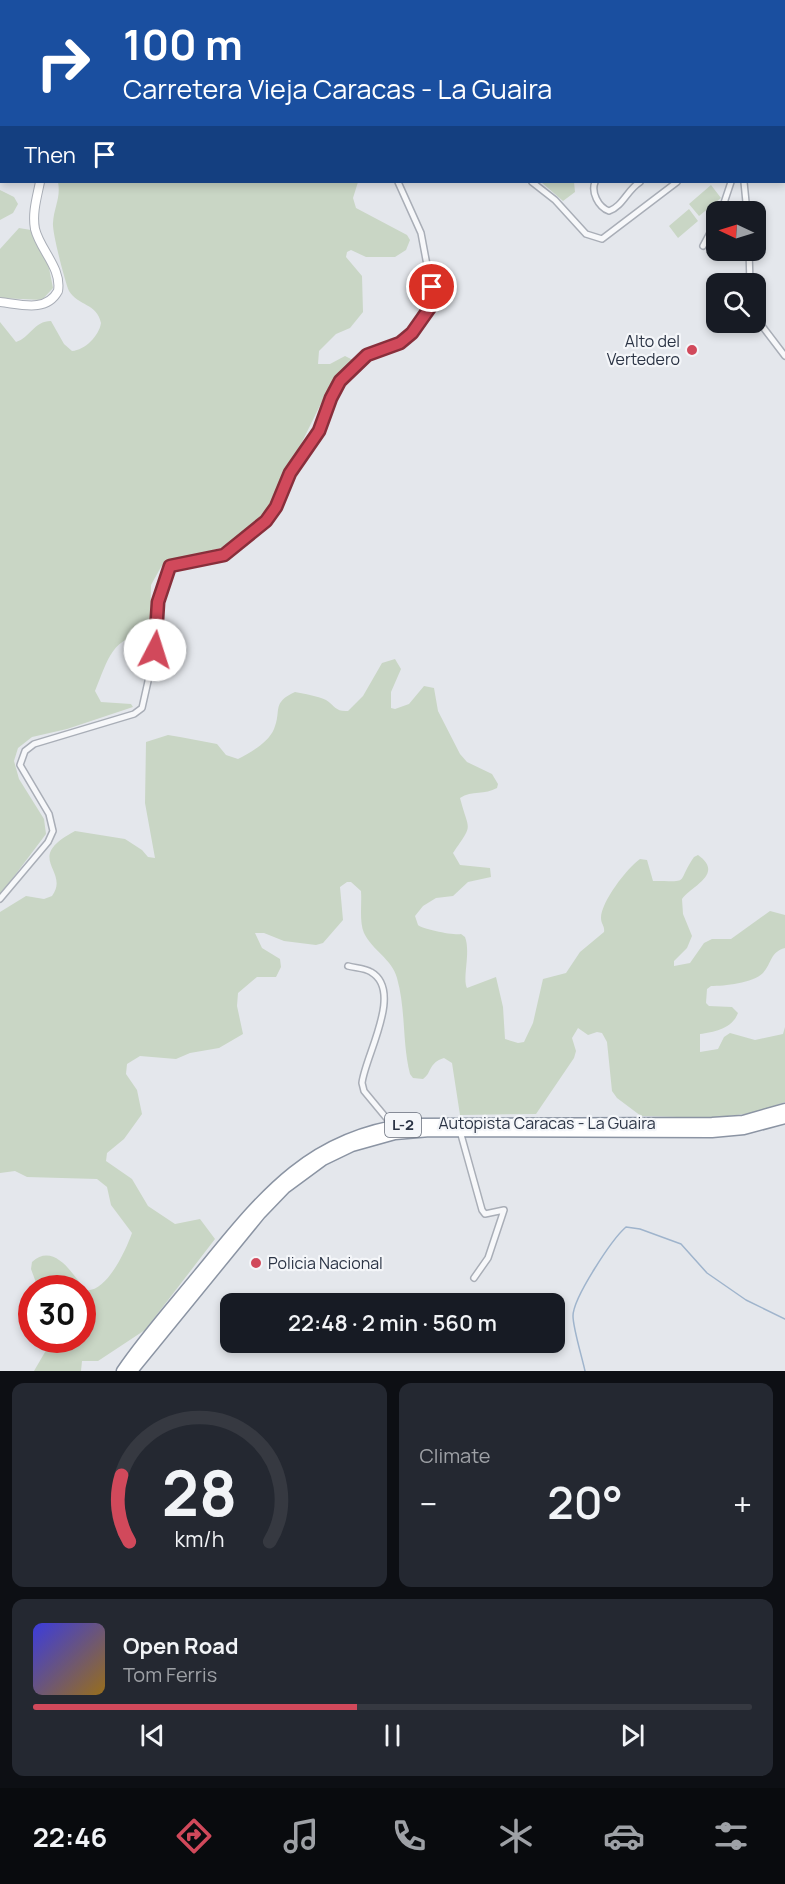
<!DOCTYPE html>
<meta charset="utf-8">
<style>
body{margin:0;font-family:Manrope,sans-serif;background:#242831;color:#f1f3f6;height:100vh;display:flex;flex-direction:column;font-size:22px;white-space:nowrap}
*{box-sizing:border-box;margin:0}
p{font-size:20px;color:#9ea1a6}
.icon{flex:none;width:33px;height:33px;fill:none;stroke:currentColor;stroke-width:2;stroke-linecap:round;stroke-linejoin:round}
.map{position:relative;height:1371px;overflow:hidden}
.panel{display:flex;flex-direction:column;gap:12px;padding:12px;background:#0d0f14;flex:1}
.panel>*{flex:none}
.top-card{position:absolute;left:0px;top:0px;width:786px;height:183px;box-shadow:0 3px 9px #0003;background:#1a4fa0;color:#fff;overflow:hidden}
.needle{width:39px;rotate:274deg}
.buttons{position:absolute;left:706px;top:201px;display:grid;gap:12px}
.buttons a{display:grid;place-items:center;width:60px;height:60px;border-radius:12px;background:#171b24;box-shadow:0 3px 9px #0003;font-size:30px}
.speed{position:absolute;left:18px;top:1275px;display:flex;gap:12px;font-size:30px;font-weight:700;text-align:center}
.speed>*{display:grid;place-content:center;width:78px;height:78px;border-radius:50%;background:#171b24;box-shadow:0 3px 9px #0003;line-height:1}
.speed .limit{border:9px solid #d22;background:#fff;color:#111}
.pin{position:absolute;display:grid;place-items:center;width:51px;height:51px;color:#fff;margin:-26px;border:3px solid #fff;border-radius:50%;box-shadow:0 2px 6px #0007}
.me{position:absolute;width:66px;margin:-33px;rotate:5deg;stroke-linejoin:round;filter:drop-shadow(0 0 4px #0008)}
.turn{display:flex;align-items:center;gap:21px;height:126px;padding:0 24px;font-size:27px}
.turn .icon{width:78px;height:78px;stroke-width:2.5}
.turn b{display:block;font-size:42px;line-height:51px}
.then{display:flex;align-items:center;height:57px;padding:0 24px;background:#0003;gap:12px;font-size:22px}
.big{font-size:45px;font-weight:600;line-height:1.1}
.panel .tile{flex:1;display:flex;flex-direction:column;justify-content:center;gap:9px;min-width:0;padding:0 21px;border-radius:12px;background:#242831}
.panel .dial{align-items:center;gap:0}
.dial svg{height:156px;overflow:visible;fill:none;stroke:#363941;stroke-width:7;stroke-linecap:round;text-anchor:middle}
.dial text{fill:#f1f3f6;stroke:none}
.song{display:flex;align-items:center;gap:18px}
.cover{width:72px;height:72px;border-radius:9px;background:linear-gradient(135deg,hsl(240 70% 55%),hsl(40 70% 35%))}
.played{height:6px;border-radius:3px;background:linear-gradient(90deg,#d1495b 45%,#363941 45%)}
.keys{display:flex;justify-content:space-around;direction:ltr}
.heat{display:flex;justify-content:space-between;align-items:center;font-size:33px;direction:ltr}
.panel .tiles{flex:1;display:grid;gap:12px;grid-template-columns:1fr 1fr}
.tile:last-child{grid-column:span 2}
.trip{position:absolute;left:220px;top:1293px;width:345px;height:60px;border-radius:12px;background:#171b24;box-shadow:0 3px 9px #0003;font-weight:600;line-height:60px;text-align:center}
.tabs{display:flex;height:96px;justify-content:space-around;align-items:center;background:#090b0e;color:#9ea1a6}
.tabs .icon{width:42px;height:42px}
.tabs .selected{color:#d1495b}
.tabs b{font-size:27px;color:#f1f3f6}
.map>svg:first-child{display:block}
.green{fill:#c9d6c5}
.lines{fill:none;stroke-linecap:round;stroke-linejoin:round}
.stream{stroke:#9fb4cc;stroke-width:1.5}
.street-tunnel{stroke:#bfc3cb;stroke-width:5;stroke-dasharray:5 2.5;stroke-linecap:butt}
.street-casing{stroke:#a9aeb7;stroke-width:8}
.secondary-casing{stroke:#a9aeb7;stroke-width:10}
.highway-casing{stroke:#8b94a3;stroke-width:13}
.street{stroke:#f7f8fa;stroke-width:5}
.secondary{stroke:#fff;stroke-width:8}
.highway{stroke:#fff;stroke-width:10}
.route-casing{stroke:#882f3b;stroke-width:15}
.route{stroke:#d1495b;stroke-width:10}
.poi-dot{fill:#d1495b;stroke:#f4f6f9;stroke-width:2}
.labels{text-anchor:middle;stroke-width:4.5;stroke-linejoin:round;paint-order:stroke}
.shield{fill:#f4f6f9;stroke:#676e7b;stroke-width:1.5}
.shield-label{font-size:15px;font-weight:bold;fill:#2b3445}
.poi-label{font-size:16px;fill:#2b3445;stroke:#f4f6f9;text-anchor:end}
.street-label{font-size:16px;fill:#2b3445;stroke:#f4f6f9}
</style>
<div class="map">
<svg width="785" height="1371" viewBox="0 0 785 1371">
<rect width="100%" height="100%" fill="#e4e7ec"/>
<path class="green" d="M131 0H549L550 1 131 2Z
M58 182H358L353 198 356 208 407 235 410 240 406 250 395 257H366L351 250 347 252 346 257 362 276 363 312 350 328 336 334 319 351 318 364H330L345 356 353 360 340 371 330 385 278 491 258 522 240 540 228 546 166 562 161 567 151 585 150 634C112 635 108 660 95 691L101 702 131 704 133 707 67 729 32 737 18 748 14 761 19 779 44 819 46 834 0 895V322L16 342C30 338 34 321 51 321L64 344 72 351C85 350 99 336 101 323 97 303 78 306 69 291 65 282 52 232 53 223 54 207 61 198 58 182Z
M541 182H574L575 192 563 201Z
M711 185 721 198 699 216 689 204Z
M0 190 14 197 18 204 13 213 0 220Z
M689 209 698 221 678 238 669 226Z
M19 228 31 230 48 263 53 288 42 300 0 298V249Z
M395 659 401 669 391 692V708L395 709 409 704 424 686 434 688 438 711 460 754 467 762 492 774 498 784 497 788C485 795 472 790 460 798 469 833 474 822 453 853L460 865 490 868 491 877 468 882 453 896 436 898 423 906 415 916 418 925C422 929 456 936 461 934L465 937C471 952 462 979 467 988L496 977 503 1007 505 1039 518 1043 524 1042 533 1023 543 979 566 973 580 952 604 932C605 926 601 924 601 918 601 902 627 868 640 859L647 860 653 881C692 881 675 885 694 857L698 855C725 874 691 886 682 899L683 914 692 936 687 948 674 961V966L690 963 704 943 712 939H731L770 911 785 915V948C770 952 772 963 763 973 753 983 724 986 711 986L707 989 706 1003 709 1006 732 1007 738 1013C732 1029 714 1032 700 1034V1052L718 1049 724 1037 730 1033 755 1040 783 1034 785 1027V1102L752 1113 713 1118 641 1116 617 1098 612 1091 607 1042 602 1033 597 1032 588 1035 578 1028 572 1038 576 1051 574 1058 536 1114 460 1115 452 1063 444 1058C428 1063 432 1073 423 1079L413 1078 410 1074C402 1042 406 1010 397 978 392 959 372 950 364 933 359 921 362 904 361 891L351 882H347L340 887 343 920 323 943 316 945 284 941 264 933H255L262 948 280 959 281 967 276 977H257L238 993 237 1006 243 1034 219 1048 190 1053 176 1059 140 1056 127 1064 126 1074 137 1090 142 1114 124 1139 107 1153 106 1161 132 1179 148 1206 175 1224 200 1219 215 1239 145 1330 98 1361H82L81 1371H34L52 1340H82V1288H38L31 1269 32 1262C54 1242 73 1274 85 1290 106 1294 126 1250 132 1233L111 1205 107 1187 97 1179 27 1177 15 1171 0 1173V912L26 896 44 899 52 896C71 870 22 859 75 831L125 839 142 850 148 857 155 858 145 803 146 742 168 735 180 737 217 744 226 755 238 759C251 752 268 743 274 729 282 710 271 703 295 692 305 694 317 696 326 700 335 706 336 712 348 711L363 696 382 663Z"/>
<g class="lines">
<path class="stream" d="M585 1371C582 1357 573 1328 573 1316 573 1298 612 1239 626 1227L640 1229 681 1244 707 1273 746 1300 785 1319"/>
<path class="street-tunnel" d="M733 0V2"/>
<defs>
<path id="street" d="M773 2 774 0
M784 24H785
M784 99 785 98
M532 182 555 200 586 234 602 239 677 182
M595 182C591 192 598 207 609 211 623 206 627 190 640 182
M744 182 747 212
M721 212 731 182
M703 246 717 220
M749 250 750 284
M756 318 785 356
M0 899 48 842 53 831 49 814 20 765 25 751 34 744 134 714 142 708 155 650 158 602 170 566 224 555 257 531 276 507 290 473 319 431 331 398 340 381 367 355 406 339 429 311 433 297 421 233 398 182
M348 966C355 968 365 968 371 972 404 991 365 1056 362 1083L364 1091 393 1126
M460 1131 482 1210 485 1214 504 1210 488 1258 474 1278"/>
<path id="secondary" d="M95 0V2
M0 302C20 304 46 313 58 291 62 268 40 250 35 229 32 213 37 197 40 182"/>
<path id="highway" d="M122 1371C145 1337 173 1306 199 1274 259 1201 306 1137 407 1124L712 1123 743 1121 785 1109
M132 1371 260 1214 285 1188 323 1160 352 1146 395 1134 430 1131 712 1132 744 1129 785 1118"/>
</defs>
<use href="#street" class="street-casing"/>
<use href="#secondary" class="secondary-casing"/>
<use href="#highway" class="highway-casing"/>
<use href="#street" class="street"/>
<use href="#secondary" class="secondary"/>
<use href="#highway" class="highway"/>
</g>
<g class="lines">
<defs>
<path id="route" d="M155 650 158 602 170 566 224 555 266 521 276 507 290 473 319 431 331 398 340 381 367 355 400 343 412 333 431 306 432 287"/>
</defs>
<use href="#route" class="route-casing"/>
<use href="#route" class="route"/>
</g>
<g class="poi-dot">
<circle cx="692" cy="350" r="6"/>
<circle cx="256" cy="1263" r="6"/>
</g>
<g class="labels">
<rect class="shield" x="385" y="1113" width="36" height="24" rx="4.5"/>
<g class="shield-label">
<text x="403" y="1130">L-2</text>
</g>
<g class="poi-label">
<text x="680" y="347">Alto del<tspan x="680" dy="18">Vertedero</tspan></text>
<text x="268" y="1269" text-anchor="start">Policia Nacional</text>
</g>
<g class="street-label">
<text x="547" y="1129">Autopista Caracas - La Guaira</text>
</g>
</g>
</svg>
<div class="buttons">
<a><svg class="needle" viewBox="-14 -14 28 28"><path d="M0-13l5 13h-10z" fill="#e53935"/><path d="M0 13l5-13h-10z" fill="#9ea1a6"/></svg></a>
<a><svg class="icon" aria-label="search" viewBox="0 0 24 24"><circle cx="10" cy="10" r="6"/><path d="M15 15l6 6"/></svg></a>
</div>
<div class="speed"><div class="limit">30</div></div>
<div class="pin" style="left:432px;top:287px;background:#d93025"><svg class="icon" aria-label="arrive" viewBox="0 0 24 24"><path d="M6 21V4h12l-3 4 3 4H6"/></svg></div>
<svg class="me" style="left:155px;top:650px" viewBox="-20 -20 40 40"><circle r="19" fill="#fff"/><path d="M0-13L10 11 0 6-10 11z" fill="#d1495b"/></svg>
<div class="trip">22:48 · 2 min · 560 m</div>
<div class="top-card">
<div class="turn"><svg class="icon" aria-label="right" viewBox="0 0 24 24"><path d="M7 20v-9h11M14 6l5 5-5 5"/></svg><div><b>100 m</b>Carretera Vieja Caracas - La Guaira</div></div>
<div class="then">Then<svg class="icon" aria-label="arrive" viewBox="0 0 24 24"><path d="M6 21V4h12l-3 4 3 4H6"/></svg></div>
</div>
</div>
<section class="panel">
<div class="tiles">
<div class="tile dial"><svg viewBox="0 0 100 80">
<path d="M14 69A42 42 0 1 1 86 69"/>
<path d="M14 69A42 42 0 0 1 10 35" stroke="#d1495b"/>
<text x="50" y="56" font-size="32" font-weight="700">28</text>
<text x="50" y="72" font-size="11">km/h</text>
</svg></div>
<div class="tile"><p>Climate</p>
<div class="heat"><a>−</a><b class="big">20°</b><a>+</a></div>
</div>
<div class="tile">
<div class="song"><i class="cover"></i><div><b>Open Road</b><p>Tom Ferris</p></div></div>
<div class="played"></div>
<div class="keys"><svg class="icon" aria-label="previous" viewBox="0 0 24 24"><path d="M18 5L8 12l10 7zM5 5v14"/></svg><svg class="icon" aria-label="pause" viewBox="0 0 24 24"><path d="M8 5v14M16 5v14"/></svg><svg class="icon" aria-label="next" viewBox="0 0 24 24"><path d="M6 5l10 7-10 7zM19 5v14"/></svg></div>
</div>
</div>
</section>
<nav class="tabs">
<b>22:46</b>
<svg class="icon selected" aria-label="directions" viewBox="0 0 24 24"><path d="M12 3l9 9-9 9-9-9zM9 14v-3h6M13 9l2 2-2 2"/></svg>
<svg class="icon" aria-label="music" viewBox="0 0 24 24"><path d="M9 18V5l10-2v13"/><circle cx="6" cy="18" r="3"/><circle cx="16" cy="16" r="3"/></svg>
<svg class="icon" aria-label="phone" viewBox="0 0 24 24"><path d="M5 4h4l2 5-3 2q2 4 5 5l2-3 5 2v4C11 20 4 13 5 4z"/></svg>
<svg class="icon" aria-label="climate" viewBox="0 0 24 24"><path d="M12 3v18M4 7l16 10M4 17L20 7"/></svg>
<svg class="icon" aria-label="car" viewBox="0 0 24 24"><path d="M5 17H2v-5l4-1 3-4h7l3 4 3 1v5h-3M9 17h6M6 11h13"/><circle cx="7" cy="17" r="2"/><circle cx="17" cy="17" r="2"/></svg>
<svg class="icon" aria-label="filters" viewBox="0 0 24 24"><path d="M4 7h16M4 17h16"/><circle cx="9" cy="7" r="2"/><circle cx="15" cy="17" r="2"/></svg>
</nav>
